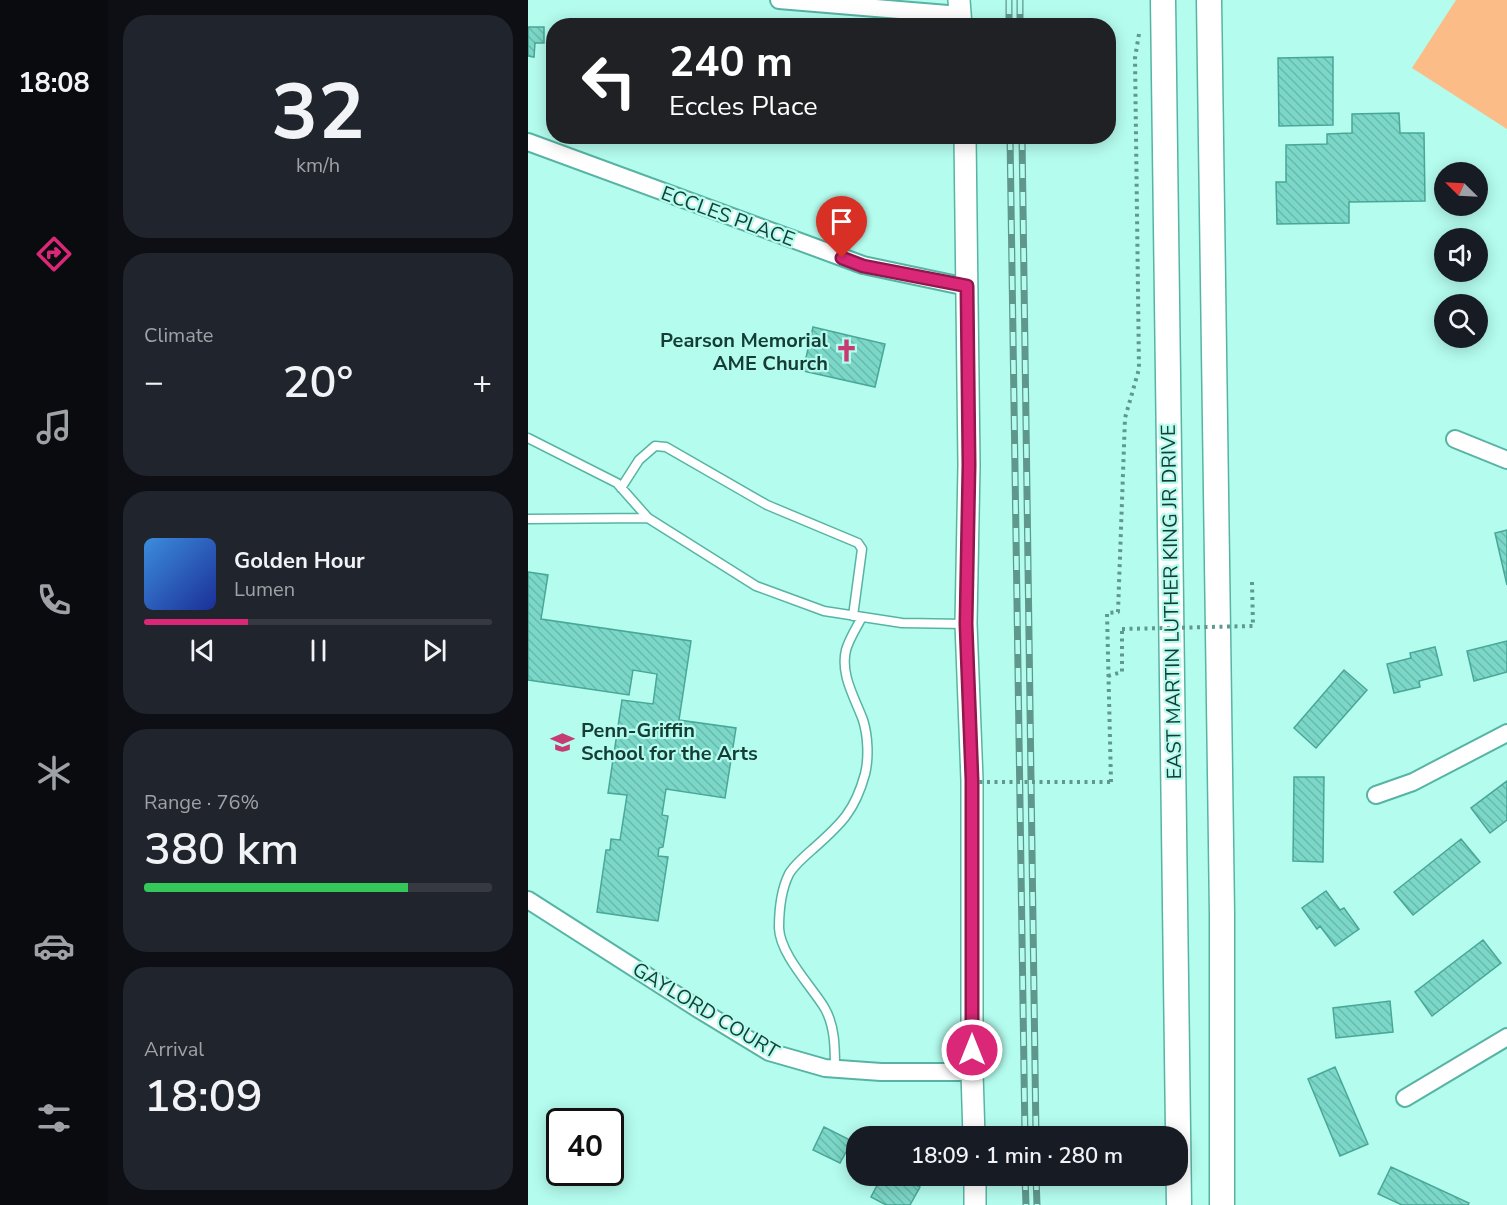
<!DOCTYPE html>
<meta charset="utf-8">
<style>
body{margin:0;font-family:"Nunito Sans",sans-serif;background:#20242c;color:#f1f3f6;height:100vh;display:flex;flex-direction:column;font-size:22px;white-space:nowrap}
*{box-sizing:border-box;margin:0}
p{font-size:20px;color:#9ea1a6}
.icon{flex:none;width:33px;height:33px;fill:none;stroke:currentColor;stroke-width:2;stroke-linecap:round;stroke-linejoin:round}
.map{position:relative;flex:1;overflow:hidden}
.drawer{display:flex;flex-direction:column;gap:15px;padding:15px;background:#0d0f14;width:420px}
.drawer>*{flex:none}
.hud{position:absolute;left:18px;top:18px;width:570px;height:126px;border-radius:24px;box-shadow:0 3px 15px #0003;background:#202124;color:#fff;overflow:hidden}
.needle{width:39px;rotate:294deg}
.tools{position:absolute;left:906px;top:162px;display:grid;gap:12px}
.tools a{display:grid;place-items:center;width:54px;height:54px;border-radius:50%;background:#171b24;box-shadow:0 3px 15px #0003;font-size:30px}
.speed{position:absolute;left:18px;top:1108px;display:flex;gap:12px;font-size:30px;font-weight:700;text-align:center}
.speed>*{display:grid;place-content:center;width:78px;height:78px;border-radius:50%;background:#171b24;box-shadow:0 3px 15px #0003;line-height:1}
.speed .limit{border:3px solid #111;border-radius:9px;background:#fff;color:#111}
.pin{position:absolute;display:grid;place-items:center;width:51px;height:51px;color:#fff;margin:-62px -26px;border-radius:50% 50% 50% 0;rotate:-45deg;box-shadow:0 0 6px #0007}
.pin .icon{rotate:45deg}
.me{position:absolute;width:66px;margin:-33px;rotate:0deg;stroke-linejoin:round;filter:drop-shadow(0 0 4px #0008)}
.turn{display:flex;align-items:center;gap:21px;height:126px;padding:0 24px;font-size:27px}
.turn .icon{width:78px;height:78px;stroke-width:2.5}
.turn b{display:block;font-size:42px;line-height:51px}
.big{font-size:45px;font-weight:600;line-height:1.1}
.drawer .widget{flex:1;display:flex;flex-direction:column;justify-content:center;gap:9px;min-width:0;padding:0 21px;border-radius:24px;background:#20242c}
.drawer .dial{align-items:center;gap:0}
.dial b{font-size:78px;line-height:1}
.song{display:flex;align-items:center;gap:18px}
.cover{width:72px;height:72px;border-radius:9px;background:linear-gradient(135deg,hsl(210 70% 55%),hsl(230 70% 35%))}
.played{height:6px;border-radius:3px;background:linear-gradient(90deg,#db2777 30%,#363941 30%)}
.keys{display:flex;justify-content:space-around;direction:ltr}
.heat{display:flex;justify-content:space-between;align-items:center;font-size:33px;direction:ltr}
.charge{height:9px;border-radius:4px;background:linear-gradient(90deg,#34c759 76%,#363941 0)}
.trip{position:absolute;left:318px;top:1126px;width:342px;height:60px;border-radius:24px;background:#171b24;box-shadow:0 3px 15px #0003;font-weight:600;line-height:60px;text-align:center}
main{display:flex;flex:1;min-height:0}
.tab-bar{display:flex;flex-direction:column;width:108px;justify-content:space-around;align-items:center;background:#090b0e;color:#9ea1a6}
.tab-bar .icon{width:42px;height:42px}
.tab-bar .active{color:#db2777}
.tab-bar b{font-size:27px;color:#f1f3f6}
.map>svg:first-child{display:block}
.pitch{fill:#fbbc87}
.building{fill:url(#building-back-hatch);stroke:#49a797;stroke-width:1.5}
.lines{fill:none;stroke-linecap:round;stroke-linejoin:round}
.service-casing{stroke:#57b4a4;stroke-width:11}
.minor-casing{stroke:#57b4a4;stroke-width:20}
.tertiary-casing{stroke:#57b4a4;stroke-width:24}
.secondary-casing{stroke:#57b4a4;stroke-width:27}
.path{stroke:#61988e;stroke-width:4;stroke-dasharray:3 4.5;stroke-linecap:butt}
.service{stroke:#fff;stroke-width:8}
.minor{stroke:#fff;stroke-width:16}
.tertiary{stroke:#fff;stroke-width:21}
.secondary{stroke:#fff;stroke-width:24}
.rail-casing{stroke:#60978d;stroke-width:7}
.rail{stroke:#b4fcee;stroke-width:4.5;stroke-dasharray:14;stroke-linecap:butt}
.path-bridge{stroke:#61988e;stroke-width:4;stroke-dasharray:3 4.5;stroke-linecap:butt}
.route-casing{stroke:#8e194d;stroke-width:15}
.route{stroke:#db2777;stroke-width:10}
.labels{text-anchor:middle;stroke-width:4.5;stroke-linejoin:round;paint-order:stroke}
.street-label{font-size:20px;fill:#153d36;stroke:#b4fcee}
.poi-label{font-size:20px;font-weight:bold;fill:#153d36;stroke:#b4fcee;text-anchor:end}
</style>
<main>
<nav class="tab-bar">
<b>18:08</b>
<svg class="icon active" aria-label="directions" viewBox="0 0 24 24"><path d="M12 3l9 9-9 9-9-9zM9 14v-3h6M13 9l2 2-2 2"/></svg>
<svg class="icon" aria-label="music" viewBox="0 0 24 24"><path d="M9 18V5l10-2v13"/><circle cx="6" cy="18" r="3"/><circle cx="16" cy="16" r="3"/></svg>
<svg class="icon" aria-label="phone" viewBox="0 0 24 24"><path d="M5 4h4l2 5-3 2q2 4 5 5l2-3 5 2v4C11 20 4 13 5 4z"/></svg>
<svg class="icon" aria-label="climate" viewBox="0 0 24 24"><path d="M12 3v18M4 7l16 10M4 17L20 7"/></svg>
<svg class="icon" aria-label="car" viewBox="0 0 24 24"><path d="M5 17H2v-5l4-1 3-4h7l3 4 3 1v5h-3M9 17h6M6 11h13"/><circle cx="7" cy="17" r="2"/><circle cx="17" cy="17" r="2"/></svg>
<svg class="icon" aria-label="filters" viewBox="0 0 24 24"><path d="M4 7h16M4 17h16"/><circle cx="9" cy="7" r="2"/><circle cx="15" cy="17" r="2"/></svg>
</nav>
<section class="drawer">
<div class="widget dial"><b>32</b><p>km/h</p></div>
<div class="widget"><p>Climate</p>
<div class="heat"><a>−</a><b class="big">20°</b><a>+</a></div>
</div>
<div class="widget">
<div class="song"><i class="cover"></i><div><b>Golden Hour</b><p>Lumen</p></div></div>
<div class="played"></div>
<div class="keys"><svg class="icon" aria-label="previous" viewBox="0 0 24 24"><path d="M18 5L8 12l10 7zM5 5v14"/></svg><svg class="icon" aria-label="pause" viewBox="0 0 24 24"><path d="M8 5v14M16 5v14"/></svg><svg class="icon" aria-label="next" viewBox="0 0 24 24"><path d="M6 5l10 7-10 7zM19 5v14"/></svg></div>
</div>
<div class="widget"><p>Range · 76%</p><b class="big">380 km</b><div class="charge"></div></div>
<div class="widget"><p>Arrival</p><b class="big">18:09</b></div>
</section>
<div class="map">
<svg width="979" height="1205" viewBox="0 0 979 1205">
<defs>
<pattern id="building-back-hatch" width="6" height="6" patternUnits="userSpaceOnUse" patternTransform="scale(1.5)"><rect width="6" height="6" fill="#7bd7c7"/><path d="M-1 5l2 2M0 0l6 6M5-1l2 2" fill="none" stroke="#69b9ac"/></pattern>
</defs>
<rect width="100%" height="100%" fill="#b4fcee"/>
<path class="pitch" d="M928 0H979V129L884 68Z"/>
<path class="building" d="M0 27H16V43H7L6 57 0 56Z
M805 57V125L751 126 750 58Z
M871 113 872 133H896L897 201 821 202V223L749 224 748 182H758V145L799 144V134L824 133V114Z
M285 327 357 344 347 387 275 371Z
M979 530V585L967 533Z
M0 572 20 575 13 619 163 641 151 720 208 728 197 798 138 789 134 815 140 816 135 847 131 848 130 856 140 857 130 921 69 912 78 850H82L83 839 92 840 99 795 80 793 94 700 125 704 129 674 105 670 101 695 0 680Z
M979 641V672L946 681 939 651Z
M907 647 914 675 891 681 892 687 866 693 859 664 883 658 882 653Z
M816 670 839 690 788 748 766 728Z
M766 777H796L795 862 765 861Z
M979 781V820L962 833 943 808Z
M933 839 952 862 885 915 866 892Z
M798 891 812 910 816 908 831 929 807 946 792 926 789 929 774 908Z
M955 940 973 963 904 1016 887 992Z
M862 1001 865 1032 808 1038 805 1008Z
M807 1067 840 1144 812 1156 780 1079Z
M296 1127 324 1141 312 1163 285 1150Z
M863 1167 941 1203 940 1205H874L850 1194Z
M354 1176H370L392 1187 382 1205H358L343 1197Z"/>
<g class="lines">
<defs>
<path id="service" d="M0 438 89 483 120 518 228 586 296 611 374 623 438 624
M93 488 111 460 127 446 138 447 239 505 330 543 334 549 325 616
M0 519 120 518
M307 1069C307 1048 307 1025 296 1007 283 986 252 954 251 928 251 911 253 890 261 874 266 865 278 855 286 848 313 824 327 811 337 774 341 758 340 736 335 720 327 698 312 675 318 650 321 639 329 627 334 617"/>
<path id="minor" d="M251 0 432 15
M0 142 335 265 439 287
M927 439 979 460
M848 795 885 782 979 733
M0 900 172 1010 241 1052 297 1068 353 1072H444
M877 1098 979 1037"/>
<path id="tertiary" d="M431 0 433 26
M437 136 441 465 438 624 444 780V1072L446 1137
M447 1205V1176"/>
<path id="secondary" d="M635 0 651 1205
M681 0 694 913V1205"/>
</defs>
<use href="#service" class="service-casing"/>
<use href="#minor" class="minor-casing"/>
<use href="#tertiary" class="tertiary-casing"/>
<use href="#secondary" class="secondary-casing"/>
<path class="path" d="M724 582 725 626
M580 676 594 672V629
M583 782 579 613 590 612 597 418 611 369 607 58 611 34"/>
<use href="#service" class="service"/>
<use href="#minor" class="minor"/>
<use href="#tertiary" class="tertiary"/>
<use href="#secondary" class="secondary"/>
<defs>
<path id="rail" d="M481 0V26
M492 0V26
M482 136 497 1137
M494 136 508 1137
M497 1176 498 1205
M508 1176 509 1205"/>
</defs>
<use href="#rail" class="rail-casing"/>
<use href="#rail" class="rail"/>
<path class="path-bridge" d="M594 629 725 626
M444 782H583"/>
</g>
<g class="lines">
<defs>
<path id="route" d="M314 258 335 266 439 286 441 465 438 624 444 780V1050"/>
</defs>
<use href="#route" class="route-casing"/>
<use href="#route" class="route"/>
</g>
<defs>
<symbol id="church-bare" viewBox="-9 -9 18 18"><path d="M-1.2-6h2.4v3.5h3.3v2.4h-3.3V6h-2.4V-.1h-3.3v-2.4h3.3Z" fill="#c63c72" stroke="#b4fcee" stroke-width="2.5" paint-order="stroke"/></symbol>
<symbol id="school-bare" viewBox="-9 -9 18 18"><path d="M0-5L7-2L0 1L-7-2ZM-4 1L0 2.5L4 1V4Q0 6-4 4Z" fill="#c63c72" stroke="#b4fcee" stroke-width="2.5" paint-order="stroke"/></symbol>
</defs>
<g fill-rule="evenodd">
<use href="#church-bare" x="302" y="334" width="33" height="33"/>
<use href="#school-bare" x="18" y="726" width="33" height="33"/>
</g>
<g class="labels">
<g class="street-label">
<text transform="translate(200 216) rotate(20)" y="7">ECCLES PLACE</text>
<text transform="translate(643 602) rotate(-91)" y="7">EAST MARTIN LUTHER KING JR DRIVE</text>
<text transform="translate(178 1010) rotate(31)" y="7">GAYLORD COURT</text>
</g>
<g class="poi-label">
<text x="300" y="347">Pearson Memorial<tspan x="300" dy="23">AME Church</tspan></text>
<text x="53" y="737" text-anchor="start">Penn-Griffin<tspan x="53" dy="23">School for the Arts</tspan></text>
</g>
</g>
</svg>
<div class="tools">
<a><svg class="needle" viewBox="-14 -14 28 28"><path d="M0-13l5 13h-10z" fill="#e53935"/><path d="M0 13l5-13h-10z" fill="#9ea1a6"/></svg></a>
<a><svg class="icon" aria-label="sound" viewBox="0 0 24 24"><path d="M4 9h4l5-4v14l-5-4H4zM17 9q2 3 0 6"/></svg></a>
<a><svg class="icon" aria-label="search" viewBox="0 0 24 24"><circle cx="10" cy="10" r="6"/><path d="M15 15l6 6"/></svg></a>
</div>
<div class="speed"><div class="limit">40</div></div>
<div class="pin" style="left:314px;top:258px;background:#d93025"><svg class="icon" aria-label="arrive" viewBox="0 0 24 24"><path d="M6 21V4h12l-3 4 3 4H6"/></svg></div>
<svg class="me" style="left:444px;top:1050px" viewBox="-20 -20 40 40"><circle r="17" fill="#db2777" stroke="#fff" stroke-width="3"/><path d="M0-11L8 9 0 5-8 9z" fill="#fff"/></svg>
<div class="trip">18:09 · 1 min · 280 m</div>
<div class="hud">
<div class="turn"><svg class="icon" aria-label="left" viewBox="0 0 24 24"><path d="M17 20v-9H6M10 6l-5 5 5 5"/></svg><div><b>240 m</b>Eccles Place</div></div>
</div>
</div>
</main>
